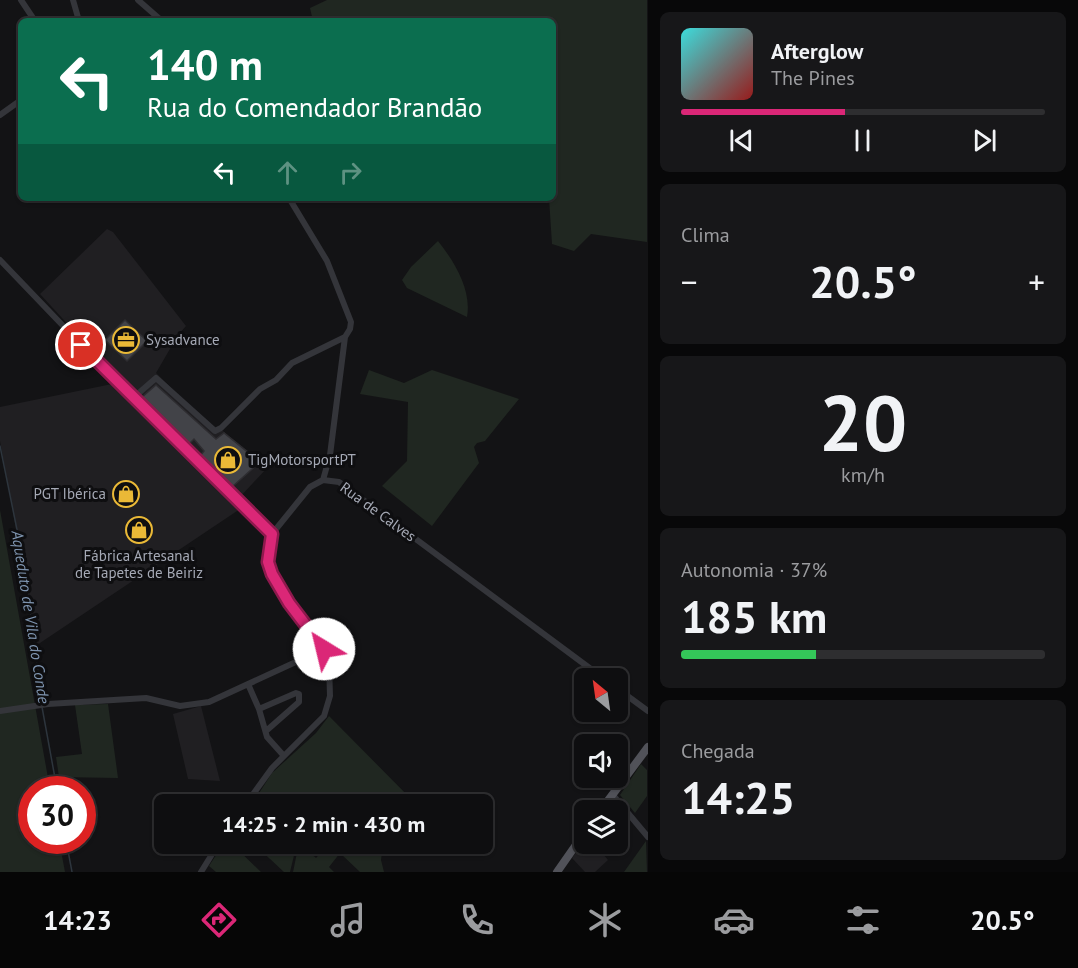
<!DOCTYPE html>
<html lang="pt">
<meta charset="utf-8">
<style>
body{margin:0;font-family:"PT Sans",sans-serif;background:#171719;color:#f1f3f6;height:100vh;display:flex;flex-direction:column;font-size:22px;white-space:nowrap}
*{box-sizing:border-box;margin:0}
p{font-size:20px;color:#9b9c9f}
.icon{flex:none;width:33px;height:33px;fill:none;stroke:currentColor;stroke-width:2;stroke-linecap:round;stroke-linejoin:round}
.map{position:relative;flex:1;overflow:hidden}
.drawer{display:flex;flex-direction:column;gap:12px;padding:12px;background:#080809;width:430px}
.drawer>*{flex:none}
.hud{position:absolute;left:18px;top:18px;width:538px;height:183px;border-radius:9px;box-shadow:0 2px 4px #0004,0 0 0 2px #2e2e30;background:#0b6e4f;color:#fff;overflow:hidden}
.needle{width:39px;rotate:331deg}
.tools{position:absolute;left:574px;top:668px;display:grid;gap:12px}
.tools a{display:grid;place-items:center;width:54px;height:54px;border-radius:9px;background:#0e0e10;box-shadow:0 2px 4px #0004,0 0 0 2px #2e2e30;font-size:30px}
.speed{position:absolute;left:18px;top:776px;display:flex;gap:12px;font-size:30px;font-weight:700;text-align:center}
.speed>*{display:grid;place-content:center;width:78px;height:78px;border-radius:50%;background:#0e0e10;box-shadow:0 2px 4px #0004,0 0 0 2px #2e2e30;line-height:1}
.speed .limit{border:9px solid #d22;background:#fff;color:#111}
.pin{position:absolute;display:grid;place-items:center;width:51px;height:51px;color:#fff;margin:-26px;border:3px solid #fff;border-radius:50%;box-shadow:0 2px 6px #0007}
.me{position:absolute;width:66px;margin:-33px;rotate:324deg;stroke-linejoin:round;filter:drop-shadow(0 0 4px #0008)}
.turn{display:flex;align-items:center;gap:21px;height:126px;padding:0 30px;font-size:27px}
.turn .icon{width:78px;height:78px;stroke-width:2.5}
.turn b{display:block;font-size:42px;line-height:51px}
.lanes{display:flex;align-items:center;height:57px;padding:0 30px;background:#0003;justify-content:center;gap:30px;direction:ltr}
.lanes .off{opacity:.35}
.big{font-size:45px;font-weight:700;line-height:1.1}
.drawer .widget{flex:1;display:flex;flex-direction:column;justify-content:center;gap:9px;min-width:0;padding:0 21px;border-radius:9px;background:#171719}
.drawer .dial{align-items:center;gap:0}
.dial b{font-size:78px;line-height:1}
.song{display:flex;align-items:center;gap:18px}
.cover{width:72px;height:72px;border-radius:9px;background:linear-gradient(135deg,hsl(180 70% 55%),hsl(0 70% 35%))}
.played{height:6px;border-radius:3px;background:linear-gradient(90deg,#db2777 45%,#2e2e30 45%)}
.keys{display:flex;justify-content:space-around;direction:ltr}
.heat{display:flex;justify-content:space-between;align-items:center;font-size:33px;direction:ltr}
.charge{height:9px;border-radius:4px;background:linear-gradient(90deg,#34c759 37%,#2e2e30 0)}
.trip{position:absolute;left:154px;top:794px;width:339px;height:60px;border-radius:9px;background:#0e0e10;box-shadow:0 2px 4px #0004,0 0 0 2px #2e2e30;font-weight:700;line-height:60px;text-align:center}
.dock{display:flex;height:96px;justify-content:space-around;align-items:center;background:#060606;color:#9b9c9f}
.dock .icon{width:42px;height:42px}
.dock .current{color:#db2777}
.dock b{font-size:27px;color:#f1f3f6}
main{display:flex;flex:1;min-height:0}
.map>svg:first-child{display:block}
.built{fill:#201f22}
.green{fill:#202721}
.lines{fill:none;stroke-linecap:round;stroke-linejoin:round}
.stream{stroke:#2d353d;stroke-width:1.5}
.building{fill:#424348;stroke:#2e2d31;stroke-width:1.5}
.minor{stroke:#34353a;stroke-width:6}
.major{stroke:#515259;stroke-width:8}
.route-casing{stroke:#8e194d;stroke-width:15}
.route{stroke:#db2777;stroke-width:10}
.labels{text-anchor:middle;stroke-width:6;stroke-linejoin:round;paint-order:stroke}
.poi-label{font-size:15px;fill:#a5a9b5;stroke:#0e0e10;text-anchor:start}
.street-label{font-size:15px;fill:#a5a9b5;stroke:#0e0e10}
.water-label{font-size:16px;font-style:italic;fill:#7e94af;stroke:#0e0e10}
</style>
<main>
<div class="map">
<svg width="648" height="872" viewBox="0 0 648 872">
<rect width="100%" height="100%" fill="#131315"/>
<path class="built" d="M107 229 113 232 186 326 178 335 156 373 211 427 223 431 268 467 240 497V509L37 645 0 441V407L112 384 118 379 40 294Z
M201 706 220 781 188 779 173 714Z
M585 840V843H594L608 860 595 872H585L572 858Z"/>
<path class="green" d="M327 0H647V242L591 234 574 251 552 244 549 198H554V21H313L310 8Z
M438 241C454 261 472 290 467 317L407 288 402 280 411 267Z
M369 370 404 383 432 370 519 399 485 441 477 443 474 447 479 463 432 526 382 486 407 461 408 402 360 394Z
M0 510 50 789H32V840H59L65 872H0Z
M108 704 118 778 59 777 56 757 82 754 75 705Z
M329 716 416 804H252L272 773 316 733Z
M641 764 647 770V796L635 813 620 795Z
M646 841 647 872H624Z
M253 843H297L290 872H284Z
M299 843 316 858 330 843H383L381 860 384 872H360L340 853 329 867 334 872H293Z
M228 844 234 846 261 872H216L209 866 222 846Z"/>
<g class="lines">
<path class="stream" d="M0 446 25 569 42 702
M42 707 57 789
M66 840 72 872"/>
</g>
<path class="building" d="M125 320 147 341 127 361 105 340Z
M156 385 216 439 224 433 260 462 232 487 200 456 204 451 194 439 188 445 141 398Z"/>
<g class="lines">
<path class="minor" d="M21 0 35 21
M73 0 79 21
M138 0 162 21
M0 115 21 100
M289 198 327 261 351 322 350 329 345 337 330 455 323 480
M0 260 114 379 272 534
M133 398 156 378 215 431 221 428 260 389 276 380 292 363 345 337
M248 684 259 709 267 737 284 756
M618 689 648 711
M259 709 296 693 299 694V702L266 731
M0 711 48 704 146 698 180 706 209 702 324 649
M612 794 648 837
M246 804 272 768 324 716 330 696 329 664 323 645 289 603 268 562 272 534 310 487 323 480 339 482 603 678
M201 872 219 843"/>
<path class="major" d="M601 810 648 747
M557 872 585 832"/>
</g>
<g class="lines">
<defs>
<path id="route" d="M81 345 272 534 268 562 272 574 289 603 324 649"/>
</defs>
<use href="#route" class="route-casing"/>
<use href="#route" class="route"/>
</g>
<defs>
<symbol id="office-ring" viewBox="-11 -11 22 22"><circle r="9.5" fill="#0e0e10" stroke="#eab937" stroke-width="1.5"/><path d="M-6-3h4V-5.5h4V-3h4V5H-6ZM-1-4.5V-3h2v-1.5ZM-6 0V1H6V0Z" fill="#eab937"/></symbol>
<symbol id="shop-ring" viewBox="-11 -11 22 22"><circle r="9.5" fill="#0e0e10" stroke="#eab937" stroke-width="1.5"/><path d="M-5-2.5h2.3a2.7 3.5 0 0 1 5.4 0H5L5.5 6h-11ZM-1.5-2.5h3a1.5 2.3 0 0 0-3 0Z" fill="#eab937"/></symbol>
</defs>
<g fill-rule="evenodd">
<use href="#office-ring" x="111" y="325" width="30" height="30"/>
<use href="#shop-ring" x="213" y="445" width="30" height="30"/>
<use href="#shop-ring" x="111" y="479" width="30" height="30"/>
<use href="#shop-ring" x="124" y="515" width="30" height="30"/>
</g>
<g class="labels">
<g class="poi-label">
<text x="146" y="345">Sysadvance</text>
<text x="248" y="465">TigMotorsportPT</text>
<text x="106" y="499" text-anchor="end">PGT Ibérica</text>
<text x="139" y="561" text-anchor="middle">Fábrica Artesanal<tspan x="139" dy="17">de Tapetes de Beiriz</tspan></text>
</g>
<g class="street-label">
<text transform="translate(378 512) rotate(36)" y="5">Rua de Calves</text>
</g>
<g class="water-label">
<text transform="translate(31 617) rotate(81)" y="6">Aqueduto de Vila do Conde</text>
</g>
</g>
</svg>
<div class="tools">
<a><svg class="needle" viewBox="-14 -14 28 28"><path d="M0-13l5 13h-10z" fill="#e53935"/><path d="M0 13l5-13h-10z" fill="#9b9c9f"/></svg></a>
<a><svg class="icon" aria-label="sound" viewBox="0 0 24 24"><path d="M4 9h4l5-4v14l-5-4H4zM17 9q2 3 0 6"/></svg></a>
<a><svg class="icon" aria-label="layers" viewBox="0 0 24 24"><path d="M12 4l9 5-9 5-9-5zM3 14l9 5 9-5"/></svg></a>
</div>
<div class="speed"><div class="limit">30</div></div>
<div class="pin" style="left:81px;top:345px;background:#d93025"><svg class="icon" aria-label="arrive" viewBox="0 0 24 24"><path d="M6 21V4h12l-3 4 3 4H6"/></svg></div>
<svg class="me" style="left:324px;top:649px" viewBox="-20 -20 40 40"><circle r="19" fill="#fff"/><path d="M0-13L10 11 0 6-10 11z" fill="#db2777"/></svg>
<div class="trip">14:25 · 2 min · 430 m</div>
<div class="hud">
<div class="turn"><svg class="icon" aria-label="left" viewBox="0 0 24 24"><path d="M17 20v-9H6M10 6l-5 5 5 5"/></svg><div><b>140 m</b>Rua do Comendador Brandão</div></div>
<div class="lanes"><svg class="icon" aria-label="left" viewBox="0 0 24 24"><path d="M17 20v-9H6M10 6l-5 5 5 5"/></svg><svg class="icon off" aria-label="ahead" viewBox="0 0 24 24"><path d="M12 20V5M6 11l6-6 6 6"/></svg><svg class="icon off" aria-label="right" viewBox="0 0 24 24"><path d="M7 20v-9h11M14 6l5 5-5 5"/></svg></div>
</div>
</div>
<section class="drawer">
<div class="widget">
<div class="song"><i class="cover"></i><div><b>Afterglow</b><p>The Pines</p></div></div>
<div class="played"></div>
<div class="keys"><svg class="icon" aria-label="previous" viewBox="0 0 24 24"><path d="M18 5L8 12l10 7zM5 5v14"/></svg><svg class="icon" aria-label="pause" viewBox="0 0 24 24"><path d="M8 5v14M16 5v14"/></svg><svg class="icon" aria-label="next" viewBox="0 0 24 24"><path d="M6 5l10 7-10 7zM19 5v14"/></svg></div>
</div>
<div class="widget"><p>Clima</p>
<div class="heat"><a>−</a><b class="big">20.5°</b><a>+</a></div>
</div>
<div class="widget dial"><b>20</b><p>km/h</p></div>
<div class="widget"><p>Autonomia · 37%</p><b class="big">185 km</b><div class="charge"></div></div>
<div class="widget"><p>Chegada</p><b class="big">14:25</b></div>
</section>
</main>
<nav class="dock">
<b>14:23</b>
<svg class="icon current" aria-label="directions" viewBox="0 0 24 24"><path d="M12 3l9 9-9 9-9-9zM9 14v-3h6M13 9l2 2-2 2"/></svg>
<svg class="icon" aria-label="music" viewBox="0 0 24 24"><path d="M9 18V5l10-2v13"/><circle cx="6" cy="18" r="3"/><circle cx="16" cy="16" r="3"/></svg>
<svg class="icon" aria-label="phone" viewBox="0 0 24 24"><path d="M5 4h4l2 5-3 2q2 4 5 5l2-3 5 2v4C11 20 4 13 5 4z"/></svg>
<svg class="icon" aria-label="climate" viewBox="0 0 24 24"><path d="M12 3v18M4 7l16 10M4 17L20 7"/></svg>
<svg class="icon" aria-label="car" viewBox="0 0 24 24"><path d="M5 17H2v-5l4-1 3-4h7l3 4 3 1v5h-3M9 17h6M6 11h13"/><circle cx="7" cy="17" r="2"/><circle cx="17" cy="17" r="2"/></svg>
<svg class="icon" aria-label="filters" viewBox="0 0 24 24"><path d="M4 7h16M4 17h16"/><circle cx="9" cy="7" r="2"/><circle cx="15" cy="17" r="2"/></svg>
<b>20.5°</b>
</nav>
